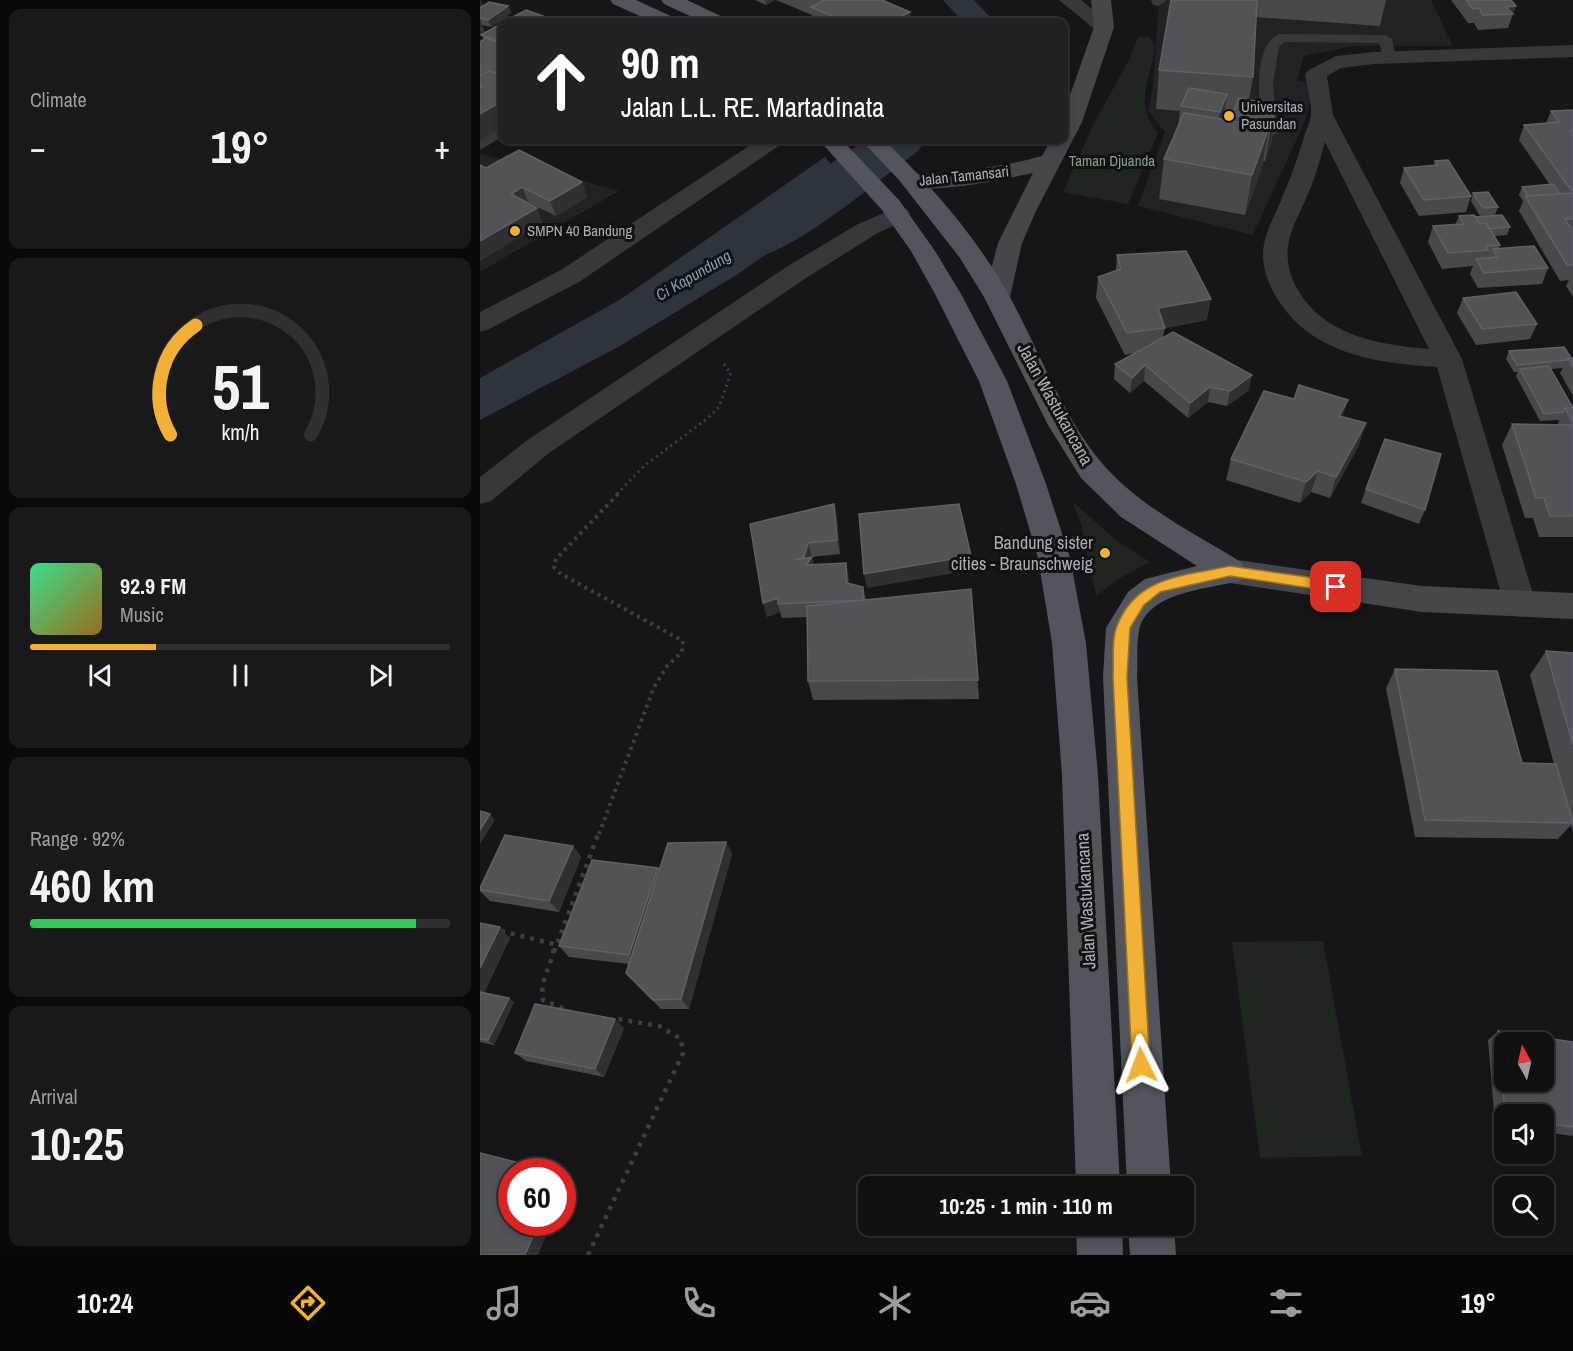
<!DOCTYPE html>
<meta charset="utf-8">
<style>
body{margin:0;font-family:"Archivo Narrow",sans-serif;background:#19191b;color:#f1f3f6;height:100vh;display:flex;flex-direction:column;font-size:22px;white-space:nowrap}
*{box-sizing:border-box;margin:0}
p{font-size:20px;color:#9c9d9f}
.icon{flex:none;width:33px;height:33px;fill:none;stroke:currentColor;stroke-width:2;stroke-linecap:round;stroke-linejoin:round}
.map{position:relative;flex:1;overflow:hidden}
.details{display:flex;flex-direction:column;gap:9px;padding:9px;background:#09090a;width:480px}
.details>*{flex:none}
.hud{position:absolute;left:18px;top:18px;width:570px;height:126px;border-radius:12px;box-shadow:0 3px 9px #0003,0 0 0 2px #303032;background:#202124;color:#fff;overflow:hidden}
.needle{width:39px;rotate:352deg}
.tools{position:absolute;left:1014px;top:1032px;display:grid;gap:12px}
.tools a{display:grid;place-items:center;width:60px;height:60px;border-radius:12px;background:#101012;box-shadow:0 3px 9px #0003,0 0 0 2px #303032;font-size:30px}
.speed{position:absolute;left:18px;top:1158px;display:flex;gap:12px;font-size:30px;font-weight:700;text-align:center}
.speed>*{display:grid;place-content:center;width:78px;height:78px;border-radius:50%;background:#101012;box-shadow:0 3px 9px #0003,0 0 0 2px #303032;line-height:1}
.speed .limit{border:9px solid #d22;background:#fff;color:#111}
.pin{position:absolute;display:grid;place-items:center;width:51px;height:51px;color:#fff;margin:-26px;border-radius:12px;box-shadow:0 3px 9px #0006}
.me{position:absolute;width:66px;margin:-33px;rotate:357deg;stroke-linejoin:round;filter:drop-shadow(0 0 4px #0008)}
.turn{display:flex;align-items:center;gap:21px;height:126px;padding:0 24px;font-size:27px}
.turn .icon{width:78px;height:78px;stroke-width:2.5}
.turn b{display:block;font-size:42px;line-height:51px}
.big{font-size:45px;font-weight:800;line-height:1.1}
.details .tile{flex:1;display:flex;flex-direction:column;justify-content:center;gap:9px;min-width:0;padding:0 21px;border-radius:12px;background:#19191b}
.details .dial{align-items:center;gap:0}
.dial svg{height:156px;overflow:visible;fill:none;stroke:#303032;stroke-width:7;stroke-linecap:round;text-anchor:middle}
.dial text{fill:#f1f3f6;stroke:none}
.song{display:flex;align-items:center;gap:18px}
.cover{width:72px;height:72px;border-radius:9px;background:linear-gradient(135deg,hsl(150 70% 55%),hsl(40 70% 35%))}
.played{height:6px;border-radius:3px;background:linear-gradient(90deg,#f2b134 30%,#303032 30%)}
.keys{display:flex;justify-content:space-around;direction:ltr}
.heat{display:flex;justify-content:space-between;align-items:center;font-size:33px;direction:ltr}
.charge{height:9px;border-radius:4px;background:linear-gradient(90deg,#34c759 92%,#303032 0)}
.trip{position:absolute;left:378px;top:1176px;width:336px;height:60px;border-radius:12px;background:#101012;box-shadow:0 3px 9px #0003,0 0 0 2px #303032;font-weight:800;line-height:60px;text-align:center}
.menu{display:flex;height:96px;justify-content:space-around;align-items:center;background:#060607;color:#9c9d9f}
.menu .icon{width:42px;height:42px}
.menu .current{color:#f2b134}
.menu b{font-size:27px;color:#f1f3f6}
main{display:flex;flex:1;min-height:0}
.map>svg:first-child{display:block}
.built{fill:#222225}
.green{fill:#1e261f}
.water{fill:#2c353c}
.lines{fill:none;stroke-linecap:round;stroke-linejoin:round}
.river{fill:#2c353c;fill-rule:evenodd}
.path-far2{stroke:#3d3f44;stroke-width:3;stroke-dasharray:2 4;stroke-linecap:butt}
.path-far1{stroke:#3d3f44;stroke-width:4;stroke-dasharray:3 4.5;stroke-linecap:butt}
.path{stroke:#3d3f44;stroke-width:4.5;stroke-dasharray:4 6;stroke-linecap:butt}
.service{fill:#37383d;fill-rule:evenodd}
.minor{fill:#37383d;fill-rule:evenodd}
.secondary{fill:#45474d;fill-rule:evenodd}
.primary{fill:#53555c;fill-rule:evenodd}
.wall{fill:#47494d;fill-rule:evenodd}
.shaded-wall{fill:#2f3033}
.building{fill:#525359;stroke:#5f6168;stroke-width:1.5;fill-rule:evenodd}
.route{fill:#f2b134;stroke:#9d7322;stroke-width:1.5}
.poi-dot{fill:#f2b134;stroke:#111113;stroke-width:2}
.labels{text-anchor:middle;stroke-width:6;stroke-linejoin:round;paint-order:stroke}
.far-poi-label{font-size:15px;fill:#a8adb8;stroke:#111113;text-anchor:start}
.far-park-label{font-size:15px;fill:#7fa381;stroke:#111113}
.far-street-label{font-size:15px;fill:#a8adb8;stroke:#111113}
.far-water-label{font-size:16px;font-style:italic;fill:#7f9bb3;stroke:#111113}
.street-label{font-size:18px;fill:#a8adb8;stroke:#111113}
.poi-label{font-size:18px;fill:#a8adb8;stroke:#111113;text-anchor:end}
</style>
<main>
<section class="details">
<div class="tile"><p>Climate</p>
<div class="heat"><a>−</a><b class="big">19°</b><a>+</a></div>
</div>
<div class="tile dial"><svg viewBox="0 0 100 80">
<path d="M14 69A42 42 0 1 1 86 69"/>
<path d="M14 69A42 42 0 0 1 27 13" stroke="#f2b134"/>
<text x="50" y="56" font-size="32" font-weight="700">51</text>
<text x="50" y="72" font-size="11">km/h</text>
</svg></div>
<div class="tile">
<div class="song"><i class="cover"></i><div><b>92.9 FM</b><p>Music</p></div></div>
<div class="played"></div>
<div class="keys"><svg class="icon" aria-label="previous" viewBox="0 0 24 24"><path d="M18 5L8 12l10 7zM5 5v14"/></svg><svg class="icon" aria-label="pause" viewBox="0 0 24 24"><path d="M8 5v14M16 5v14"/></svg><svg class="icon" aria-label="next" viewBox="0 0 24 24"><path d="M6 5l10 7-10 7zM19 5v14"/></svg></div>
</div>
<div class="tile"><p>Range · 92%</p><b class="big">460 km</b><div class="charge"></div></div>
<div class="tile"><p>Arrival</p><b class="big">10:25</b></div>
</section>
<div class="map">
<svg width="1093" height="1255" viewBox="0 0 1093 1255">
<rect width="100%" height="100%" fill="#161618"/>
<path class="built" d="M679 0H951L973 46H874L824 56 817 80 834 83 825 121 773 235 658 206 685 132 668 111 673 85Z
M0 154 35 162 139 191 0 272Z"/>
<path class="green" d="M658 37H669L675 45C672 78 652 103 678 133L648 204 583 192 612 127 649 60Z
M593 502 636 540 670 562 638 579 616 596 601 524Z
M843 941 882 1156 780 1158 752 942Z"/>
<path class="water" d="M463 0H494L515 22H483Z
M345 157 374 193 258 274 140 346 0 420V378L141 299Z"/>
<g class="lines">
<path class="river" d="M385 140H446L438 151C404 176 313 253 277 256 270 257 261 253 254 251L246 239 254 227 277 215Z"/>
<path class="path-far2" d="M137 494 164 466 228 418 239 407 251 373 243 363"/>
<path class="path-far1" d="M119 834 174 687 187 666 202 652 203 641 81 574 74 567 76 559 139 493"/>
<path class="path" d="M21 931 74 944C73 965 59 979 63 1000L89 1011
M74 952 119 832
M108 1255 203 1053 201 1039 179 1026 132 1018"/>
<path class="service" d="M671 0H685V2L678 6 673 5Z
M224 10 231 14C222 23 210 23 199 22Z
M801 34 905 35 912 39 916 57 909 61 904 60 899 43 804 42 799 47 793 84 797 133 789 138 781 133C780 109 771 41 801 34Z
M22 126V137L0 150V138Z"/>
<path class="minor" d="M579 0H601L634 27 631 31H617Z
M1093 45V57L894 64 861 68 847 76 853 115 982 359 1056 604 1051 613 1040 617 1029 613 1024 604 957 367C893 363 827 353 794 293 785 277 780 258 785 240 789 224 798 209 804 193 812 175 818 156 824 137 826 130 830 122 831 115 832 102 827 87 825 74L829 70 856 56 894 52ZM845 142 949 349C900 345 844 336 818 290 810 277 806 260 808 246 811 227 821 211 828 194 835 178 840 160 845 142Z
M278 140H303L300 145 99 282 9 329 0 332V312L81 270Z
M418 207 427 209 430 214 427 219 396 234 326 278 69 453 11 501 0 504V477L49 439 308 266 378 224Z"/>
<path class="secondary" d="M611 0H631L634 27 602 122 556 211 542 243 530 297 526 303 517 305 508 303 504 297 518 243 553 173C520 180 456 194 424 186L420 181 424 176 432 174C476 172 519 168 562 156L571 140H584V112L614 27Z
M750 559 942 586 1093 593V619L942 612 750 583 739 580 734 571 739 562Z"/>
<path class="primary" d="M130 0H156L195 18 198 22H173L133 4Z
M181 0H207L245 18 248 22H223L184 4Z
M339 140H362L419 200 455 251 481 294 527 381 566 484 590 558 606 643 618 775 640 1186H596L582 775 572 643 558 558 536 484 499 381 455 294 431 251 402 210Z
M381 140H404C452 186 499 240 531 299 559 351 584 418 621 462 658 506 714 533 761 562L766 571 761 580C729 590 668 590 659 631 656 645 658 662 657 677L691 1186H647L623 677 626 628 648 592 665 579 717 566 641 517 601 478 568 425 504 297 480 258 419 180Z
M596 1226H642L643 1255H597Z
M648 1226H694L696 1255H650Z"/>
</g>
<path class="wall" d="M0 0 3 6H28L31 13 11 27 2 25 5 32 22 23V127L0 141V42L3 40 2 35 0 36Z
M275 0H295L286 5Z
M296 0H402L430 12 431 22H333L332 15Z
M691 0H906L900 26 776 17 773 77 769 100 798 105 791 144 785 161H783L782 167 765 215 679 199 684 159 698 125 700 111 676 109 679 70ZM744 114 752 115 751 121 743 120Z
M971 0H1031L1036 6 1028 28 998 30 994 23H988Z
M1093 110V297L1086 286 1089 280 1080 281 1039 211 1043 201 1039 195 1042 187 1070 185 1039 140 1044 125 1066 123 1071 111Z
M955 161 991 196 986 212 939 216 920 183 924 168 954 165Z
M6 168 107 197 76 216 49 203H48L63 223Z
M993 193 1018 207 1015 215 1000 216 991 201Z
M979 216 995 217 1030 227 1027 235 1014 236 1020 245 1018 249 1068 268 1062 284 998 288 990 274 993 266 962 269 948 242 953 226 975 225Z
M637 255 727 320 685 328 683 337 769 390 747 406 728 402 708 418 664 381 650 393 634 379 635 364 654 353 645 355 616 298 618 277 636 270Z
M983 298 1057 324 1050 339 996 345 977 313Z
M1029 351 1093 358V396L1080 373 1083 368 1071 369 1093 408V537H1059L1053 518H1045L1022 445 1032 424 1078 425V423L1079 420 1060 421 1036 376 1038 372H1034L1026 359Z
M862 417 879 445 850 498 831 492 820 503 746 480 751 459Z
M886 489 945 510 939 524 881 503Z
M354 504 357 518 360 554 331 557 334 565 366 563 369 584 383 587 386 600 491 589 499 699 333 700 328 681 327 617 302 618 300 612 287 617 283 603Z
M1066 651 1093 653V832L1091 825 1078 839 935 837 906 688 915 669 1042 763 1074 764 1050 675Z
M246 842 252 854 209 1009H181L146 973 149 964 89 957 79 946 178 868 179 870Z
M93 846 101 857 79 912 10 901 0 891V888Z
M0 923 30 938 4 993 34 1002 14 1045 0 1042Z
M144 1028 124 1077 46 1061 35 1053Z
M1018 1031 1093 1042V1136L1064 1132V1114H1024V1126L1015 1124 1008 1040Z"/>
<path class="shaded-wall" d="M0 0 4 8 0 10Z
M285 0H295L286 5Z
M28 6 31 13 11 27 8 20Z
M1036 6 1031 20 1033 14 1026 7Z
M430 12 431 22H410Z
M0 19 5 32 0 36Z
M22 68V87L2 80Z
M747 94 741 134 734 152 740 112Z
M22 101V127L0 141V114Z
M798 105 791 144 785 161 792 121Z
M789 127 782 167 765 215 772 175Z
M102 182 107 197 76 216 70 201Z
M42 187 49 203 37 210 31 194Z
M57 208 63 223 0 261V241Z
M731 299 727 320 685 328 678 308Z
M665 365 664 381 650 393 652 378Z
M772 375 769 390 747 406 750 391Z
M730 387 728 402 708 418 710 403Z
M868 400 861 421 859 416Z
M886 423 879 445 850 498 856 477Z
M838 471 831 492 820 503 826 482Z
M354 504 357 518 360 554 357 540Z
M328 543 332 557 335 572 315 560Z
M491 556 492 570 387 588 384 574Z
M366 563 369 577 370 597 367 583Z
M298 598V604L300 612 287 617 283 603Z
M10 814 15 820 0 844V830Z
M246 842 252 854 209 1009 201 999Z
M93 846 101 857 79 912 69 901Z
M178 868 186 879 157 965 149 955Z
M20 927 30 938 3 995 0 993V968Z
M29 998 34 1002 14 1045 8 1040Z
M135 1019 144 1028 124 1077 115 1069Z
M82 1174 91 1179 82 1198Z
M59 1222H72L58 1255H45Z"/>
<path class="building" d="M341 0H402L430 12 410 22H367L331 7 343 1Z
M691 0H777L773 77 679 70Z
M986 0H1031L1036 6 1026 7 1033 14 1003 15 999 8 993 9Z
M9 2 28 6 8 20 0 18V8Z
M46 10 80 22H23Z
M22 23V42L1 35Z
M6 38 22 44V68L14 73 9 71 0 76V42Z
M9 71 18 74 22 72V101L0 114V88L2 87 0 86V76Z
M709 88 747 94 740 112 701 106Z
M759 98 798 105 792 121 752 115Z
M1093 110V130H1090L1093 135V190H1091L1044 125 1079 122 1071 111Z
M704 113 789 127 772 175 684 159Z
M39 150 102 182 70 201 42 187 31 194 57 208 0 241V165L6 168Z
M968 160 991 196 944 200 924 168 958 165 955 161Z
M1073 184 1080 194 1048 196 1042 187Z
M1008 192 1018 207 1003 208 993 193Z
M1093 193V219H1085L1093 233V265H1087L1045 196Z
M994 215 999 223H1006L1020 245 1006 246 1008 250 968 253 953 226 984 224 979 216Z
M1022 215 1030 227 1010 229 1006 223H999L995 217Z
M1054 246 1068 268 1004 273 996 259 1017 257 1013 249Z
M706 251 731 299 678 308 685 328 647 333 618 277 641 269 637 255Z
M1036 292 1057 324 1002 329 983 298Z
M693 332 772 375 750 391 730 387 710 403 665 365 652 378 635 364Z
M1084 347 1091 358H1088L1087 360 1037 365 1029 351Z
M1088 358H1093V367Z
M1069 366 1093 408H1085L1083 412 1064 414 1040 369Z
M819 385 868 400 859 416 886 423 856 477 838 471 826 482 751 459 784 391 814 399Z
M1085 408H1093V423Z
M1032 424 1093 425V516H1070L1064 498H1056Z
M905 439 961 454 945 510 886 489Z
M354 504 357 540 328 543 324 557 315 560 332 557 326 565 366 563 367 583 383 587V600L298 604V598L283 603 270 524Z
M479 504 491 556 384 574 379 514Z
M491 589 498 680 328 681 327 606Z
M1066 651 1093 653V745Z
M915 669 1017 671 1042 763 1076 764 1093 823 945 820Z
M0 811 10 814 0 830Z
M25 835 93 846 69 901 0 890V888Z
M246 842 201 999 173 1000 146 973 188 843Z
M112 860 178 868 149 955 79 946Z
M0 923 20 927 0 968Z
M0 992 29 998 8 1040 0 1039Z
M55 1004 135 1019 115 1069 35 1053Z
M1018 1031 1093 1042V1127L1064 1123V1114H1025ZM1024 1042H1064V1082H1024Z
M0 1153 76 1172H32V1222H59L45 1255H0Z"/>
<path class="route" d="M750 566 856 581 863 587 856 592 750 576 680 592 664 605 650 628 647 677 670 1065 667 1071 661 1073 655 1071 652 1065 633 677C634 662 631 640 637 626 656 576 704 576 750 566Z"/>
<g class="poi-dot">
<circle cx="749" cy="116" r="6"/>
<circle cx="35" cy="231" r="6"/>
<circle cx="625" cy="553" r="6"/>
</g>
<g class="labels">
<g class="far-poi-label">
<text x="761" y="112">Universitas<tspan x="761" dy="17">Pasundan</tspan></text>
<text x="47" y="236">SMPN 40 Bandung</text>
</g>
<g class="far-park-label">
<text x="632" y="166">Taman Djuanda</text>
</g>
<g class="far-street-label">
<text transform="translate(484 176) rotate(-6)" y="5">Jalan Tamansari</text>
</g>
<g class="far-water-label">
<text transform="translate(213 275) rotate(-30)" y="6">Ci Kapundung</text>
</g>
<g class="street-label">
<text transform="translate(575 404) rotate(61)" y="6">Jalan Wastukancana</text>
<text transform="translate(606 901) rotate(-93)" y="6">Jalan Wastukancana</text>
</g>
<g class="poi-label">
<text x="613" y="549">Bandung sister<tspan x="613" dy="21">cities - Braunschweig</tspan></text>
</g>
</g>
</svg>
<div class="tools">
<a><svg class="needle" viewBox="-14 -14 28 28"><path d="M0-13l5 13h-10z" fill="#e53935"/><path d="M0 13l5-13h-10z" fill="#9c9d9f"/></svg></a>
<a><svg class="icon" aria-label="sound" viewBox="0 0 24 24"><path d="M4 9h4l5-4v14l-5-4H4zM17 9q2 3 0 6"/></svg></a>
<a><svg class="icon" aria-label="search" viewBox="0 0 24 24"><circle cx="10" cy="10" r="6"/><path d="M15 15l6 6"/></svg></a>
</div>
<div class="speed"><div class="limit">60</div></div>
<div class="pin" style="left:856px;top:587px;background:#d93025"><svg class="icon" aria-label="arrive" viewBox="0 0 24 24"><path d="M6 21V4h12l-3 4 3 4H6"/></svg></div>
<svg class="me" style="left:661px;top:1065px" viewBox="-20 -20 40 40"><path d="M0-17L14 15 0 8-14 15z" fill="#f2b134" stroke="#fff" stroke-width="4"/></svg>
<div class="trip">10:25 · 1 min · 110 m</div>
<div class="hud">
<div class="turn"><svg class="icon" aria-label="ahead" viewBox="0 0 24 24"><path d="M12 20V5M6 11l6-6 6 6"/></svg><div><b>90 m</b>Jalan L.L. RE. Martadinata</div></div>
</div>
</div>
</main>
<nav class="menu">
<b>10:24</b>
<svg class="icon current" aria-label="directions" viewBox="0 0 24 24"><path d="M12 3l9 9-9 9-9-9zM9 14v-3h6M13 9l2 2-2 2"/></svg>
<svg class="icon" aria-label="music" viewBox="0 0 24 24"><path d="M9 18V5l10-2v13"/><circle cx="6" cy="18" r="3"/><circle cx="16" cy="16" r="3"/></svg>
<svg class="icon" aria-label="phone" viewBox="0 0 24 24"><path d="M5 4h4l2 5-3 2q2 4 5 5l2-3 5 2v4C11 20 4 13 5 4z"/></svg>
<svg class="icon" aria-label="climate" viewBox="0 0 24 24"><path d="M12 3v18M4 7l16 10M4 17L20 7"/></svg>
<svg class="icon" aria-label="car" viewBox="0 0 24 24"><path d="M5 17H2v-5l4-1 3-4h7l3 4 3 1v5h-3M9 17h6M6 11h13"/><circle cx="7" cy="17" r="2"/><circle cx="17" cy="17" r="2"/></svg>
<svg class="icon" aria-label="filters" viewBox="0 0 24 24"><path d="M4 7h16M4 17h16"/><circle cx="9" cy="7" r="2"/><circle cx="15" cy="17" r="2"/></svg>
<b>19°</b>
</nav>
